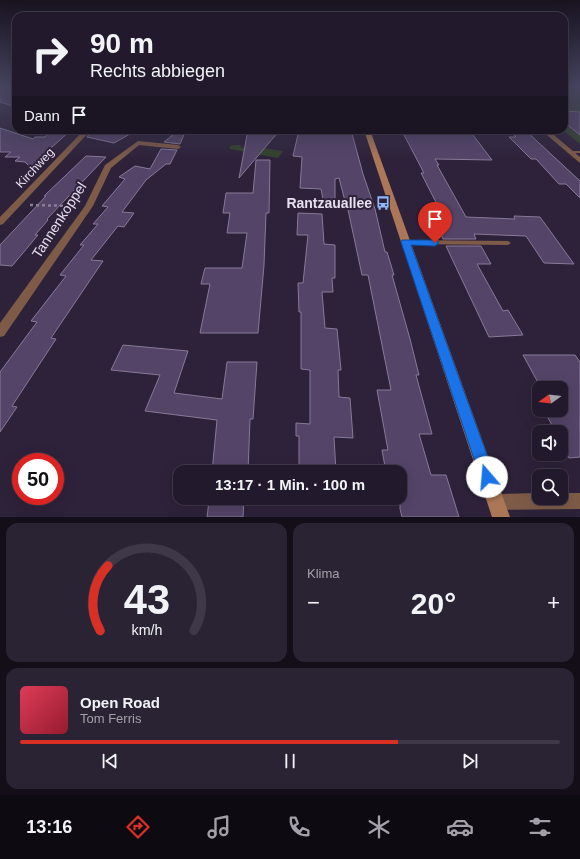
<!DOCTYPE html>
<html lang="de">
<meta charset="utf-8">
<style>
body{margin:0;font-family:Arial,sans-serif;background:#2a2334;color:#f1f3f6;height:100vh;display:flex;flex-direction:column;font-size:15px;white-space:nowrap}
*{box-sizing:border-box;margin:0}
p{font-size:13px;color:#a2a1a9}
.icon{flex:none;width:22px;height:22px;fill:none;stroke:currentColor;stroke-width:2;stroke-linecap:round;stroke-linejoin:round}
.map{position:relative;height:517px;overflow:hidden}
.details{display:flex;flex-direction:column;gap:6px;padding:6px;background:#130e18;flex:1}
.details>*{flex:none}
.top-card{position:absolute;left:12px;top:12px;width:556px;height:122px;border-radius:12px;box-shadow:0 4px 16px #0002,0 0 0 1px #3f3848;background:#221a2c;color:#f1f3f6;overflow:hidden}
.needle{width:26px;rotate:255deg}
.fabs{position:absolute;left:532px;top:381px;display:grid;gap:8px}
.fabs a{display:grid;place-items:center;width:36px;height:36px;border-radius:8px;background:#221a2c;box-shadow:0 4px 16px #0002,0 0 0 1px #3f3848;font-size:20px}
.speed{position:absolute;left:12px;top:453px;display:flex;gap:8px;font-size:20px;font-weight:700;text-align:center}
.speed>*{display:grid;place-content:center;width:52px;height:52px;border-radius:50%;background:#221a2c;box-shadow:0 4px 16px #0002,0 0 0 1px #3f3848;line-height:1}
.speed .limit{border:6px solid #d22;background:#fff;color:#111}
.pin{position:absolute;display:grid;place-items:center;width:34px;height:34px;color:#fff;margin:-41px -17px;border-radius:50% 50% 50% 0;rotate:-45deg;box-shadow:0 0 4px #0007}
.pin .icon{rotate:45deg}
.me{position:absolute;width:44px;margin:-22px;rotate:342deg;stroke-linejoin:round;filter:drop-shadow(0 0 3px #0008)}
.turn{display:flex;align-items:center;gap:14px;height:84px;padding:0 12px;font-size:18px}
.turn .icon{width:52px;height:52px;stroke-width:2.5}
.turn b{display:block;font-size:28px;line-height:34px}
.then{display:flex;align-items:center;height:38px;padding:0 12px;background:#0003;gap:8px;font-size:15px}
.big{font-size:30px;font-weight:700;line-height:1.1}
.details .widget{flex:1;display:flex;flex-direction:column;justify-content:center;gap:6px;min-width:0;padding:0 14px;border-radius:12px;background:#2a2334}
.details .dial{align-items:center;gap:0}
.dial svg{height:104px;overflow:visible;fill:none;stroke:#3f3848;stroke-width:7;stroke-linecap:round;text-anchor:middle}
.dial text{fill:#f1f3f6;stroke:none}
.song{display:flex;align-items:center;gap:12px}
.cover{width:48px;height:48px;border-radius:6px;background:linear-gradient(135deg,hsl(350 70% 55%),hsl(350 70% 35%))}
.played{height:4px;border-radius:2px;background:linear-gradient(90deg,#d93025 70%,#3f3848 70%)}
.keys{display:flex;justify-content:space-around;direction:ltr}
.heat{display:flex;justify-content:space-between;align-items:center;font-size:22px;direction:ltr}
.details .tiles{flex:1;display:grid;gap:6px;grid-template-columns:1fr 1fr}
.widget:last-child{grid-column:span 2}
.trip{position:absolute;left:173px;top:465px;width:234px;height:40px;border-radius:12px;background:#221a2c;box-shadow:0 4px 16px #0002,0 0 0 1px #3f3848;font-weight:700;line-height:40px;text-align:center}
.dock{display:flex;height:64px;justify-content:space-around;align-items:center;background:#0e0a12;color:#a2a1a9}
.dock .icon{width:28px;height:28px}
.dock .on{color:#d93025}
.dock b{font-size:18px;color:#f1f3f6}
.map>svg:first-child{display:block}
.green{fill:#33422d}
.building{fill:#544468;stroke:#877a97}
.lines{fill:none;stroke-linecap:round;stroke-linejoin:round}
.path{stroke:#887f93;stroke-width:2.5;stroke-dasharray:3 3;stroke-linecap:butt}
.service{fill:#7d5b47;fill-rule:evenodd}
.minor{fill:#7d5b47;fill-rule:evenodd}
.secondary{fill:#ac7756;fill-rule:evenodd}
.route{fill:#1a73e8;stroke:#114b97}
.labels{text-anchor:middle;stroke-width:4;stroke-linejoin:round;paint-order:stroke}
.far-street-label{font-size:12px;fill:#e6dfef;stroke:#2e223a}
.poi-label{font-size:14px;font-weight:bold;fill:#e6dfef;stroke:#2e223a;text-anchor:end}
.street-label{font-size:14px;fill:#e6dfef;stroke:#2e223a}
</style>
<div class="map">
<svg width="580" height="517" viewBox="0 0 580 517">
<rect width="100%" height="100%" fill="#2e223a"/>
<path class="green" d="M564 87H580V144L563 130Z
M232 145H241L240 147 259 151 263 148 283 151 278 158 230 149 229 148Z"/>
<path class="building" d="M0 88 16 92V107L0 102Z
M564 111 580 112V135L564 122Z
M0 128 33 139 35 137H45L51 130H71L30 167 25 162 15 161 20 157H5L11 152H0Z
M92 130H137L114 143 87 137Z
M179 130H186L180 144 164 142Z
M248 130H280L239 178Z
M299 130H351L363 174 375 209 385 252H387L394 275H392L410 339 419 375H416L432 434H419L431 475H446L459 517H402L400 509V472H386L382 450H388L377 390H391L368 275H362L347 205H346L339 178 335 179V205H324L321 189 300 188 302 157 293 156Z
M509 130H525L580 181V198L566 184H559L536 159H531L509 137H516Z
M402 131H470L492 160 435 159 439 165H437L466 217 515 219 514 216 540 217 574 264 544 263 526 236 474 234 476 239H443L440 233H437L431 216H443L421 173H424Z
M161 149 177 150 170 164H166L146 180 122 212 134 213 124 227 118 226 91 260 103 261 51 338 56 339 12 406 17 407 0 432V372L37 322 31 321 66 276 60 275 84 245H80L98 224H93L108 207 102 206 125 179 119 177 135 166 150 169Z
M86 156 106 157 47 219 48 220 35 235H38L12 266 0 265V245L46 196H44Z
M256 160H270L269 213H266L264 265 258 333H200L210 284H201L205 268H242L247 233H227L230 213H223L226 193H253Z
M298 213 322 214 324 244 335 245V278H332L333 292H322L325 328 337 329 341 370H338L339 397 350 398 353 438 334 437 336 472H299V436H296V423L310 424V370L301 369V312H299L298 283H303L308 235H297Z
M446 246H481L491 264H477L503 311 508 310 523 335 489 337Z
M123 345 188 351 174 393 222 399 227 362H257L253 419H250L248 472H212L217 420 145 411 160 375 111 370Z
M523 355H575L580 362V457L569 458 561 442V432H556L544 411 561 410V388H541Z
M244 500 243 517H207L209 501Z"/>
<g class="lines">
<path class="path" d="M30 205 75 206"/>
<path class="service" d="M567 151H580V153H569L567 152Z
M404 240 508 241 511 243 508 245 406 244H404L403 242Z"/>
<path class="minor" d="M84 130H91L3 224 0 225V217Z
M541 130H548L580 157V163Z
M138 141 178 145 181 147 178 149 139 145 111 168 93 206 4 336 0 337V323L85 206 105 165Z
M539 493V498H561V493H580V509L496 510 490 508 488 502 490 496 496 494Z"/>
<path class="secondary" d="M364 130H370L510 517H492Z"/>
</g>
<linearGradient id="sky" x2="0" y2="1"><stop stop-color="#191320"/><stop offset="0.54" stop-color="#464460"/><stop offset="1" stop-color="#464460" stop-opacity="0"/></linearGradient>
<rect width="580" height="160" fill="url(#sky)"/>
<path class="route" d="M402 240H435L439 243 435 246 411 245 495 477 493 482 487 484 482 482 480 477 401 242Z"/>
<defs>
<symbol id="bus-bare" viewBox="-9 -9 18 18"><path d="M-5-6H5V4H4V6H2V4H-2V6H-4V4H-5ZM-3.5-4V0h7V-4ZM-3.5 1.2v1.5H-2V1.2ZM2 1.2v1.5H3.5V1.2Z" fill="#90b8fd" stroke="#2e223a" stroke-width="2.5" paint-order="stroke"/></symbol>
</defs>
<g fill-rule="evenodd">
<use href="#bus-bare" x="373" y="193" width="20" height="20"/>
</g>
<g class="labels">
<g class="far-street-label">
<text transform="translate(35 168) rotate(-47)" y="4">Kirchweg</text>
</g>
<g class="poi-label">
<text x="372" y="208">Rantzauallee</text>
</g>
<g class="street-label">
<text transform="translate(59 220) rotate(-57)" y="5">Tannenkoppel</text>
</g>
</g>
</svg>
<div class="fabs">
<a><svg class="needle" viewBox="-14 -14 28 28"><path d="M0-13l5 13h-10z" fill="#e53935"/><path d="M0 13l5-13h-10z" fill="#a2a1a9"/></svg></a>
<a><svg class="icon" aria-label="sound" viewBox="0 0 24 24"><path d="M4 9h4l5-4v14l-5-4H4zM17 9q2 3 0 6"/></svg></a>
<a><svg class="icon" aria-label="search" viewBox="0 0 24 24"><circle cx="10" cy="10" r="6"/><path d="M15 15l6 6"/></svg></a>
</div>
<div class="speed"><div class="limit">50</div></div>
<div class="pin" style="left:435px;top:243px;background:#d93025"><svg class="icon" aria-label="arrive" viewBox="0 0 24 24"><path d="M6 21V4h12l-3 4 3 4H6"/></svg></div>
<svg class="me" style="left:487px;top:477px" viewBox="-20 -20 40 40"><circle r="19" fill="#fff"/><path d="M0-13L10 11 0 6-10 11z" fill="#1a73e8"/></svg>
<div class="trip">13:17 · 1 Min. · 100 m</div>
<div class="top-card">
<div class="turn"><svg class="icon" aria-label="right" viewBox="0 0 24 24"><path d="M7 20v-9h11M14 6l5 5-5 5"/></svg><div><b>90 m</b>Rechts abbiegen</div></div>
<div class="then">Dann<svg class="icon" aria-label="arrive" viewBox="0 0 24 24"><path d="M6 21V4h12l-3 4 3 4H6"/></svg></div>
</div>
</div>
<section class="details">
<div class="tiles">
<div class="widget dial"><svg viewBox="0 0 100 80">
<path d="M14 69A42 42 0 1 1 86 69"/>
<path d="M14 69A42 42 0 0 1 20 19" stroke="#d93025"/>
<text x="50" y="56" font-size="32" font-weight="700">43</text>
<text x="50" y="72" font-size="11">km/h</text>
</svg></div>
<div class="widget"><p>Klima</p>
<div class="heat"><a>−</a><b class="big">20°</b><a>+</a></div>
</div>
<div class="widget">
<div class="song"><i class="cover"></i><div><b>Open Road</b><p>Tom Ferris</p></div></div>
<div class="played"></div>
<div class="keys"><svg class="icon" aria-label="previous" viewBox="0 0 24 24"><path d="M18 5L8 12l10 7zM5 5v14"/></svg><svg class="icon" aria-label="pause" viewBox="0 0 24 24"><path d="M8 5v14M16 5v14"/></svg><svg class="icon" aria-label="next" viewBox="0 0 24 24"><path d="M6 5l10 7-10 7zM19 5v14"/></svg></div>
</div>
</div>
</section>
<nav class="dock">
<b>13:16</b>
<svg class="icon on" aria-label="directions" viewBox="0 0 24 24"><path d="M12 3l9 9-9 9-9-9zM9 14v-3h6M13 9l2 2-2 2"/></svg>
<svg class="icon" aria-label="music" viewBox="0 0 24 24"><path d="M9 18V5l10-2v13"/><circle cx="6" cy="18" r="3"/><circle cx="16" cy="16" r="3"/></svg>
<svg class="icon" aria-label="phone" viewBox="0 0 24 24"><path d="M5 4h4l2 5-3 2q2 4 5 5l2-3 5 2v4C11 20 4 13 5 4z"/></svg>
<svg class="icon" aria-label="climate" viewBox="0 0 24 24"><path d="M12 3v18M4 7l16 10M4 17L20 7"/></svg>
<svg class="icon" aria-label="car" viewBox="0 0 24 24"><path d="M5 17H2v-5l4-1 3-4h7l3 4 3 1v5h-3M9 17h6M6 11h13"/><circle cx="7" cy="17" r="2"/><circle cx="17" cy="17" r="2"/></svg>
<svg class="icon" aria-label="filters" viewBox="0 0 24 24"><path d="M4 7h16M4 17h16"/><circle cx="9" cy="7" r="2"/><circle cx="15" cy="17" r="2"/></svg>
</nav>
